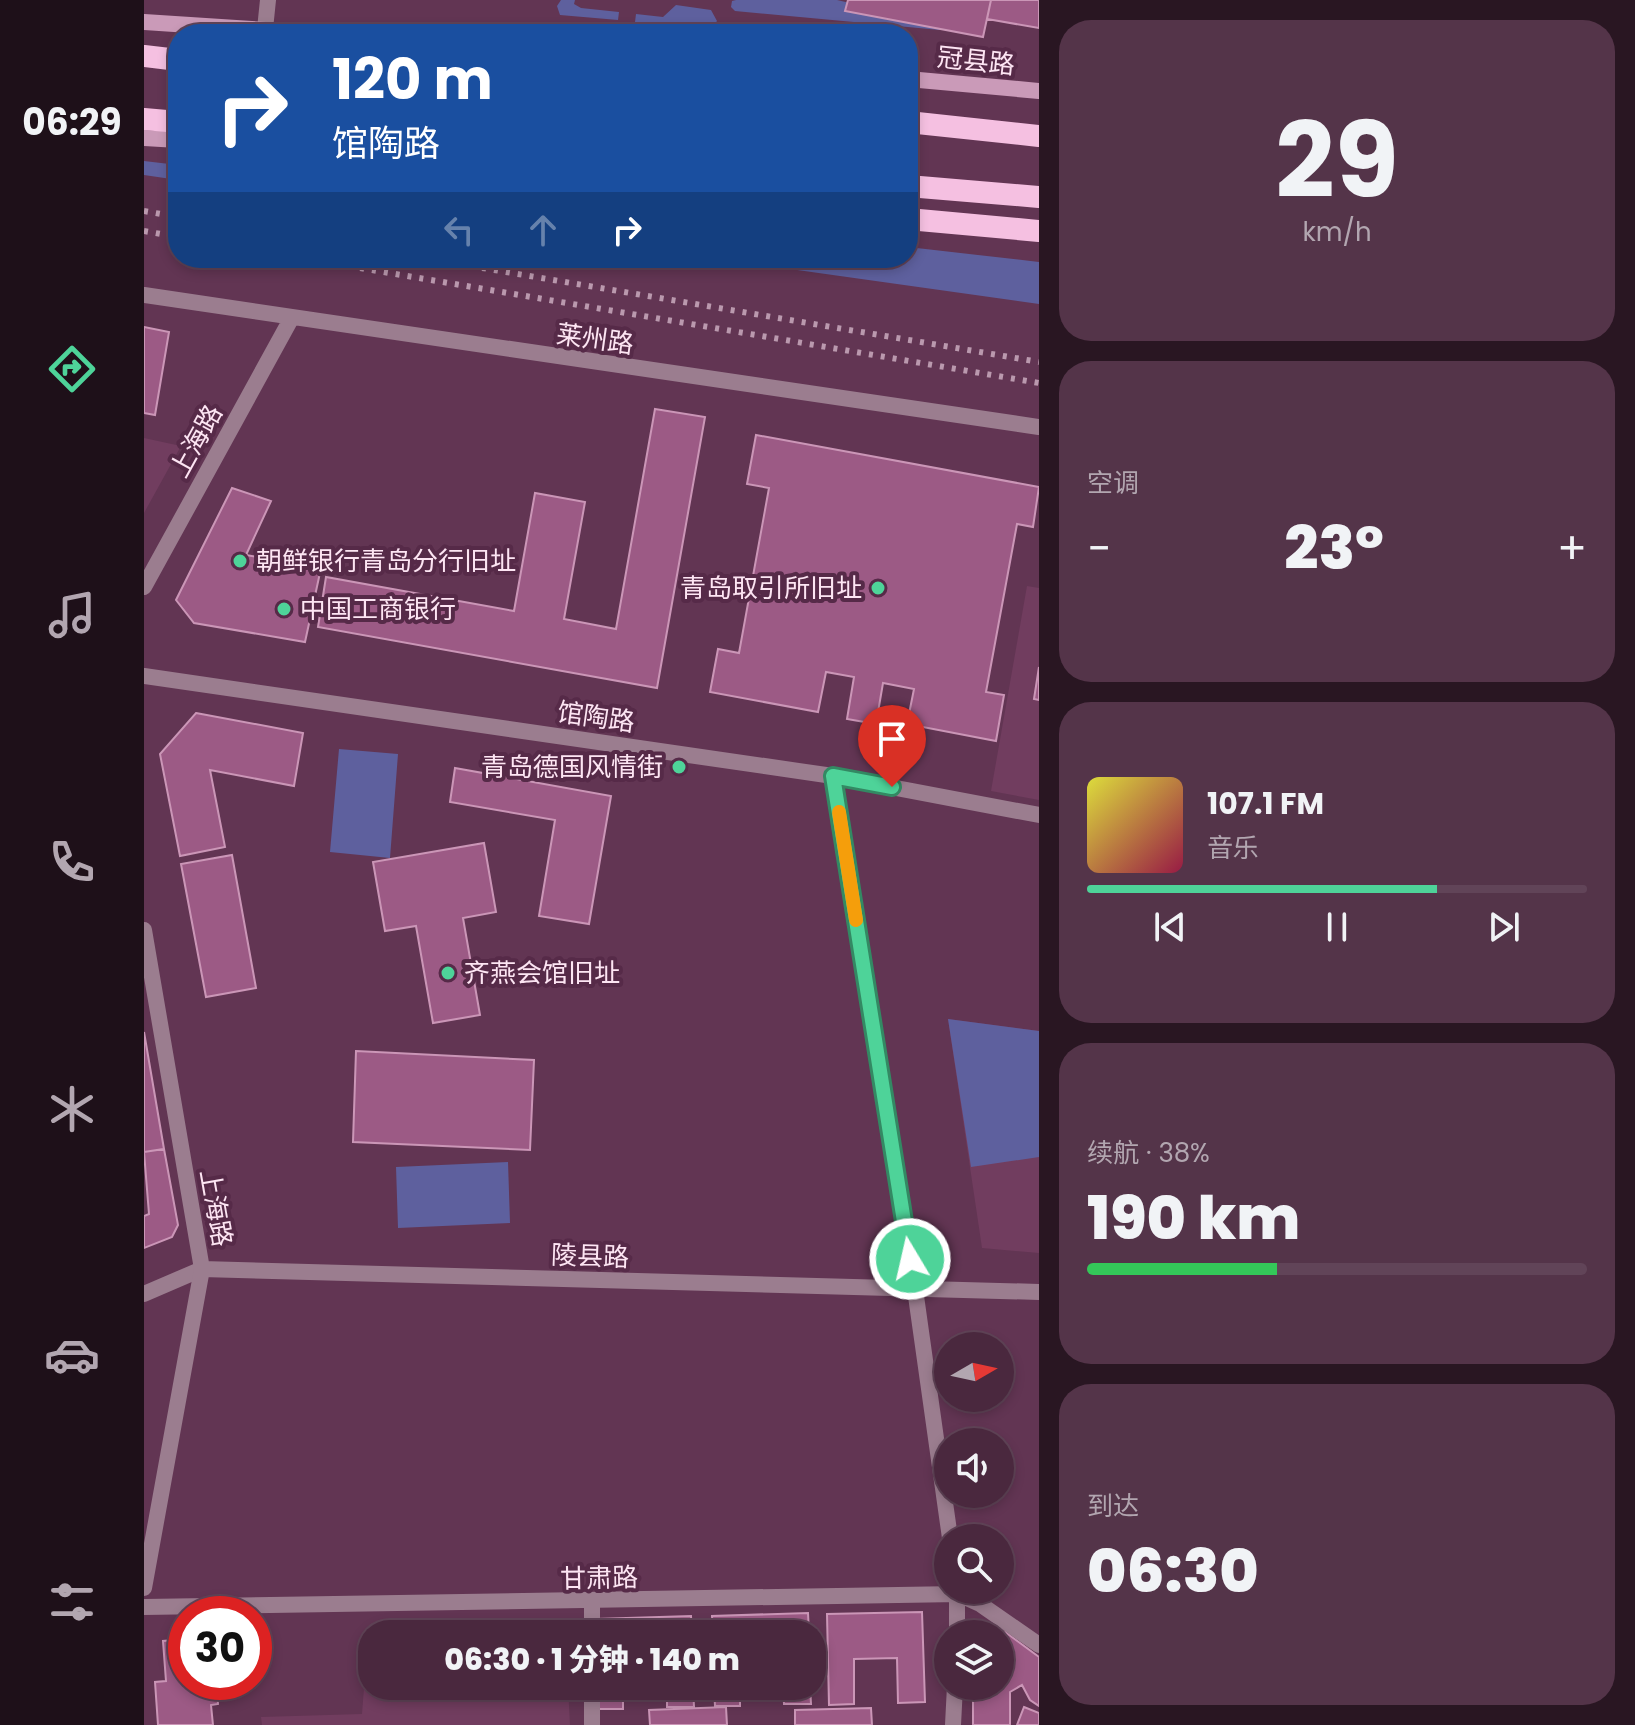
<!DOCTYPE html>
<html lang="zh">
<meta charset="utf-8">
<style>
body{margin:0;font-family:Poppins,"Noto Sans SC",sans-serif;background:#543449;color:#f1f3f6;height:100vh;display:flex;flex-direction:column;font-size:30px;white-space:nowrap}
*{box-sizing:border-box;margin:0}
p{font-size:26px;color:#b2a6b0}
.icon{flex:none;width:44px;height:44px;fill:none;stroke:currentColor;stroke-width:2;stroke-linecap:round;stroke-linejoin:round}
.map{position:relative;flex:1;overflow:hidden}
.panel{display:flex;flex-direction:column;gap:20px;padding:20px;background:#291622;width:596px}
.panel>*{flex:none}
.top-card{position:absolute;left:24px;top:24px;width:750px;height:244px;border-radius:32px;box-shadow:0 4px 12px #0003,0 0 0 2px #614458;background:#1a4fa0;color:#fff;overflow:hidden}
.needle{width:52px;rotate:81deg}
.tools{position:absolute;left:790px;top:1332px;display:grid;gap:16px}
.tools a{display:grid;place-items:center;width:80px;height:80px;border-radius:50%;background:#4a283e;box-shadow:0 4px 12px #0003,0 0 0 2px #614458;font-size:40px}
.speed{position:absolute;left:24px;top:1596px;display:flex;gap:16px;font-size:40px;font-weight:700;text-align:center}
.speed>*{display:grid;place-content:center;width:104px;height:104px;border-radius:50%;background:#4a283e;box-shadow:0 4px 12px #0003,0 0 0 2px #614458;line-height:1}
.speed .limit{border:12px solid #d22;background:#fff;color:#111}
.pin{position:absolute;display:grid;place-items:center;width:68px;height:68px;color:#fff;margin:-82px -34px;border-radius:50% 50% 50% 0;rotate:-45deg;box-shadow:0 0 8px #0007}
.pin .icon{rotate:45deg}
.me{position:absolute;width:88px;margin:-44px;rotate:351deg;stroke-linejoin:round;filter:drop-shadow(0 0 6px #0008)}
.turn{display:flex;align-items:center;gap:28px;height:168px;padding:0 32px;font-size:36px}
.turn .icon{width:104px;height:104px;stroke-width:2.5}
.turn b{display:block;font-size:56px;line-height:68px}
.lanes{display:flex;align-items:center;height:76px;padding:0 32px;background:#0003;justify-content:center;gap:40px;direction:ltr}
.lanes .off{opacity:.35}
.big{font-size:60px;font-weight:800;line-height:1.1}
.panel .tile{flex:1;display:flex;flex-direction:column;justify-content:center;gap:12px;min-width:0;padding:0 28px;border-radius:32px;background:#543449}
.panel .dial{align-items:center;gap:0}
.dial b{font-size:104px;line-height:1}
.song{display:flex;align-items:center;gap:24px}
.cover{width:96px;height:96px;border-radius:12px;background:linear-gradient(135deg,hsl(60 70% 55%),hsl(340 70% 35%))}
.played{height:8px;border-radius:4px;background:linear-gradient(90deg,#4ed399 70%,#614458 70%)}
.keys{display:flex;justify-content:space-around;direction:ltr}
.heat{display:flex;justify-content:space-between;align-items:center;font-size:44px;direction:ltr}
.charge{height:12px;border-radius:6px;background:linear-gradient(90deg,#34c759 38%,#614458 0)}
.trip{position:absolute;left:214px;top:1620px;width:468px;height:80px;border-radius:32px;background:#4a283e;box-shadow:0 4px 12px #0003,0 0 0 2px #614458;font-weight:800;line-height:80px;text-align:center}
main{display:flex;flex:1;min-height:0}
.tab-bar{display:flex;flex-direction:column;width:144px;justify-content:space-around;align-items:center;background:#1e1019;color:#b2a6b0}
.tab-bar .icon{width:56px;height:56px}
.tab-bar .on{color:#4ed399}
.tab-bar b{font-size:36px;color:#f1f3f6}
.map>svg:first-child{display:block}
.built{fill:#713d5f}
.green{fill:#5e609e}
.building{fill:#9c5a85;stroke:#cb96b7;stroke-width:2}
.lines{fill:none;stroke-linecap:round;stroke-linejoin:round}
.minor{stroke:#9b7d8f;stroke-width:16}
.tertiary{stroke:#9b7d8f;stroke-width:16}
.secondary{stroke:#ca9ab8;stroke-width:16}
.trunk{stroke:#f5c0e1;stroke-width:22}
.rail{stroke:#ba99ae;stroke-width:6;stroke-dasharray:4 8;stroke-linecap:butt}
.route-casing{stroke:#338963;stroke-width:20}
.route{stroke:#4ed399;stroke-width:14}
.slow{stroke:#f59e0b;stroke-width:14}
.poi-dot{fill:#4ed399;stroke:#562a48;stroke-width:3}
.labels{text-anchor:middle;stroke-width:8;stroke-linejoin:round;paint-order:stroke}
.street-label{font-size:26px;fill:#fde5f3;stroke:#562a48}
.poi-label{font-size:26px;fill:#fde5f3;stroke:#562a48;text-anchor:start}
</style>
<main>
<nav class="tab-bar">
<b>06:29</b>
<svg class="icon on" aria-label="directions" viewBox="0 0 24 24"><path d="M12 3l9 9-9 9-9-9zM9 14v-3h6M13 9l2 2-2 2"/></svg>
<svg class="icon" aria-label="music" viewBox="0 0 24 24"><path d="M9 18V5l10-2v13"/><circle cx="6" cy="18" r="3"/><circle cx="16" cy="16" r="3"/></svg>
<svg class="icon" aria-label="phone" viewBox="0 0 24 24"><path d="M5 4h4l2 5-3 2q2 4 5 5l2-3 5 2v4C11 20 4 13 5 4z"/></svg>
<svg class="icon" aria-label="climate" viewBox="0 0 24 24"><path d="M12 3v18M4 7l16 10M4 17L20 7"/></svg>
<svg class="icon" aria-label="car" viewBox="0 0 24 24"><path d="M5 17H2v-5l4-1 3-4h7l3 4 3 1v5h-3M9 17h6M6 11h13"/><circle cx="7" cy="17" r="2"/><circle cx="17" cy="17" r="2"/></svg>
<svg class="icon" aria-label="filters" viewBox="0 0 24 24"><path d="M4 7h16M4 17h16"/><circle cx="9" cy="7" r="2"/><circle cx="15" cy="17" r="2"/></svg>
</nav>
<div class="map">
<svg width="895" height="1725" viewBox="0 0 895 1725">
<rect width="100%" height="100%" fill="#623553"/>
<path class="built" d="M0 438 37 446 0 513Z
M883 586 895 588V800L847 791Z
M804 1019 895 1031V1253L838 1248Z
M221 1675H228V1686H424L426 1725H118L117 1717 218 1714Z"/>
<path class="green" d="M417 0H431L430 4 437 8 475 12 474 20 416 15 413 6Z
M592 0H693L796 24V30L591 11 587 7 588 1Z
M532 5 567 10 573 21 566 30 491 22 492 14 519 17Z
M0 161 34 165V180L0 175Z
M764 247 895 262V304L639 268 637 263 609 258H764Z
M195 749 254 754 246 858 186 852Z
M804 1019 895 1031V1157L827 1167Z
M364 1162 366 1223 254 1228 252 1167Z"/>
<path class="building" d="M704 0H847L839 37 701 11Z
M847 0H895V28L843 19Z
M0 327 25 332 11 415 0 413Z
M511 409 561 417 513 688 174 627 182 577 370 611 391 493 441 502 420 619 472 629Z
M612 435 895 487 889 527 873 524 842 692 860 695 852 741 763 724 770 689 739 683 732 724 703 719 710 677 682 672 674 712 566 692 574 649 595 653 625 488 603 484Z
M88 488 127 501 102 555 177 568 161 642 50 623 32 600Z
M895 667V700L890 699Z
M52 713 159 733 150 786 66 770 81 847 36 856 16 754Z
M311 768 467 796 445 924 395 916 411 820 306 802Z
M340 843 352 912 319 918 336 1015 289 1023 272 926 241 931 229 862Z
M88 855 112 988 62 997 37 864Z
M0 1032 20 1149 0 1152Z
M212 1051 390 1060 386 1150 209 1142Z
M20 1149 34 1225 28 1237 0 1248V1216L5 1214 0 1152Z
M778 1612 781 1702 754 1703 753 1658 710 1659V1704L685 1705 683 1614Z
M664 1613 665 1634H569L568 1616Z
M547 1616 548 1634H452L451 1619Z
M857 1629 895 1657V1706L886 1700 878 1685 866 1692V1725H829V1686H856V1634H850Z
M42 1639V1682H72L74 1704 67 1705 69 1725H14L11 1682 22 1681 19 1641Z
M453 1686H479V1709H454Z
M523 1686H549L550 1707H523Z
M570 1686H596V1706H571Z
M639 1686H666L667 1704H640Z
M582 1707 583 1725H506L505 1710Z
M880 1707 895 1713V1725H873Z
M727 1708 728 1725H651V1710Z"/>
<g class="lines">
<path class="minor" d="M121 29 124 0
M0 676 689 776 895 815
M689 776 771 1289 806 1538
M0 1294 58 1269
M448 1602V1634
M0 1607 814 1594 836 1604 895 1645
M813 1634V1590
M448 1686V1725
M809 1725 811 1686"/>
<path class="tertiary" d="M0 295 895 427
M0 587 147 319
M0 930 58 1269 0 1588
M58 1269 895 1292"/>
<path class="secondary" d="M0 22 182 34
M764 79 895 91
M0 138 34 140"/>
<path class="trunk" d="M0 56 34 60
M0 119 34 122
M764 122 895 136
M764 186 895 197
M764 219 895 231"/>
<path class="rail" d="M0 211 34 217
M0 231 34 237
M157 258 895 383
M279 258 895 362"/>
</g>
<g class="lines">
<defs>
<path id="route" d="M748 787 689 776 766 1259"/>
</defs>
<use href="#route" class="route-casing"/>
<use href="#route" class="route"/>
<path class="slow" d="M695 812 712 920"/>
</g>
<g class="poi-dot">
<circle cx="96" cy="561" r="8"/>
<circle cx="734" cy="588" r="8"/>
<circle cx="140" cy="609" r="8"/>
<circle cx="535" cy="767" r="8"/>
<circle cx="304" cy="973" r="8"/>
</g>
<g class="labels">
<g class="street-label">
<text transform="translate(832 61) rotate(6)" y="9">冠县路</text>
<text transform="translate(451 339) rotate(8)" y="9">莱州路</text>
<text transform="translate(52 441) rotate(-61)" y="9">上海路</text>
<text transform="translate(452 717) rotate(8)" y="9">馆陶路</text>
<text transform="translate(72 1208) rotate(80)" y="9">上海路</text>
<text transform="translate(446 1256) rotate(2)" y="9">陵县路</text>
<text transform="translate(455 1578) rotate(-1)" y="9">甘肃路</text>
</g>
<g class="poi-label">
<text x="112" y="570">朝鲜银行青岛分行旧址</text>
<text x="718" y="597" text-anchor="end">青岛取引所旧址</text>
<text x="156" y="618">中国工商银行</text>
<text x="519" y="776" text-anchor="end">青岛德国风情街</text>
<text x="320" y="982">齐燕会馆旧址</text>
</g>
</g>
</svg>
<div class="tools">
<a><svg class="needle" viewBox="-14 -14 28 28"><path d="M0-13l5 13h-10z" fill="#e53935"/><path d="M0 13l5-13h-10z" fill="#b2a6b0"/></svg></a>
<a><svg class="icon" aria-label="sound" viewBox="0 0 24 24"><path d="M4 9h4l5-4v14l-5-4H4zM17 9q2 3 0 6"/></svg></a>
<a><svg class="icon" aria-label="search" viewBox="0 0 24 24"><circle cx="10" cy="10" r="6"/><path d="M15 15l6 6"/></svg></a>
<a><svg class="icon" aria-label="layers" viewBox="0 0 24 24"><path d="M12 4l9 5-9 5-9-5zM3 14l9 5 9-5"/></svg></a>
</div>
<div class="speed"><div class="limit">30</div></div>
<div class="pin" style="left:748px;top:787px;background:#d93025"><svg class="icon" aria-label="arrive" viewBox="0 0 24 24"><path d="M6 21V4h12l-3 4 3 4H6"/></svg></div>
<svg class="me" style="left:766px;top:1259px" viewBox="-20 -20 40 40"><circle r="17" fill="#4ed399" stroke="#fff" stroke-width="3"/><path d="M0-11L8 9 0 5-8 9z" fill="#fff"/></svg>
<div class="trip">06:30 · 1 分钟 · 140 m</div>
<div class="top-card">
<div class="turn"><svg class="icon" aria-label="right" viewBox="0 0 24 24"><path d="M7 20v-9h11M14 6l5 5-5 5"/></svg><div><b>120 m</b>馆陶路</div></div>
<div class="lanes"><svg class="icon off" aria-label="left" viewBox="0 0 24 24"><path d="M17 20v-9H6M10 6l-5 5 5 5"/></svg><svg class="icon off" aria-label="ahead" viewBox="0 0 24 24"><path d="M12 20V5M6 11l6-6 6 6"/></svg><svg class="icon" aria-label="right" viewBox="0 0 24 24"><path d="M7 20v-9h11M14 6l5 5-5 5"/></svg></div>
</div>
</div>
<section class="panel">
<div class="tile dial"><b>29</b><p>km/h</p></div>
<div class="tile"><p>空调</p>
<div class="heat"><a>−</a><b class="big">23°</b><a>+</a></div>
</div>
<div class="tile">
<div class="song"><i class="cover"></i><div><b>107.1 FM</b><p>音乐</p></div></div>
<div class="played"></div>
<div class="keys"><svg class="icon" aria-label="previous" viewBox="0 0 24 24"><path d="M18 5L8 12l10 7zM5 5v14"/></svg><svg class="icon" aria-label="pause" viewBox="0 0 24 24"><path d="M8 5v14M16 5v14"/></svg><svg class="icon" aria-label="next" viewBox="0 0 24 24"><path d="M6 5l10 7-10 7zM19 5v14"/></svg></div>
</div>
<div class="tile"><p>续航 · 38%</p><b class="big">190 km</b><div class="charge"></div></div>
<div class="tile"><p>到达</p><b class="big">06:30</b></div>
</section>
</main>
